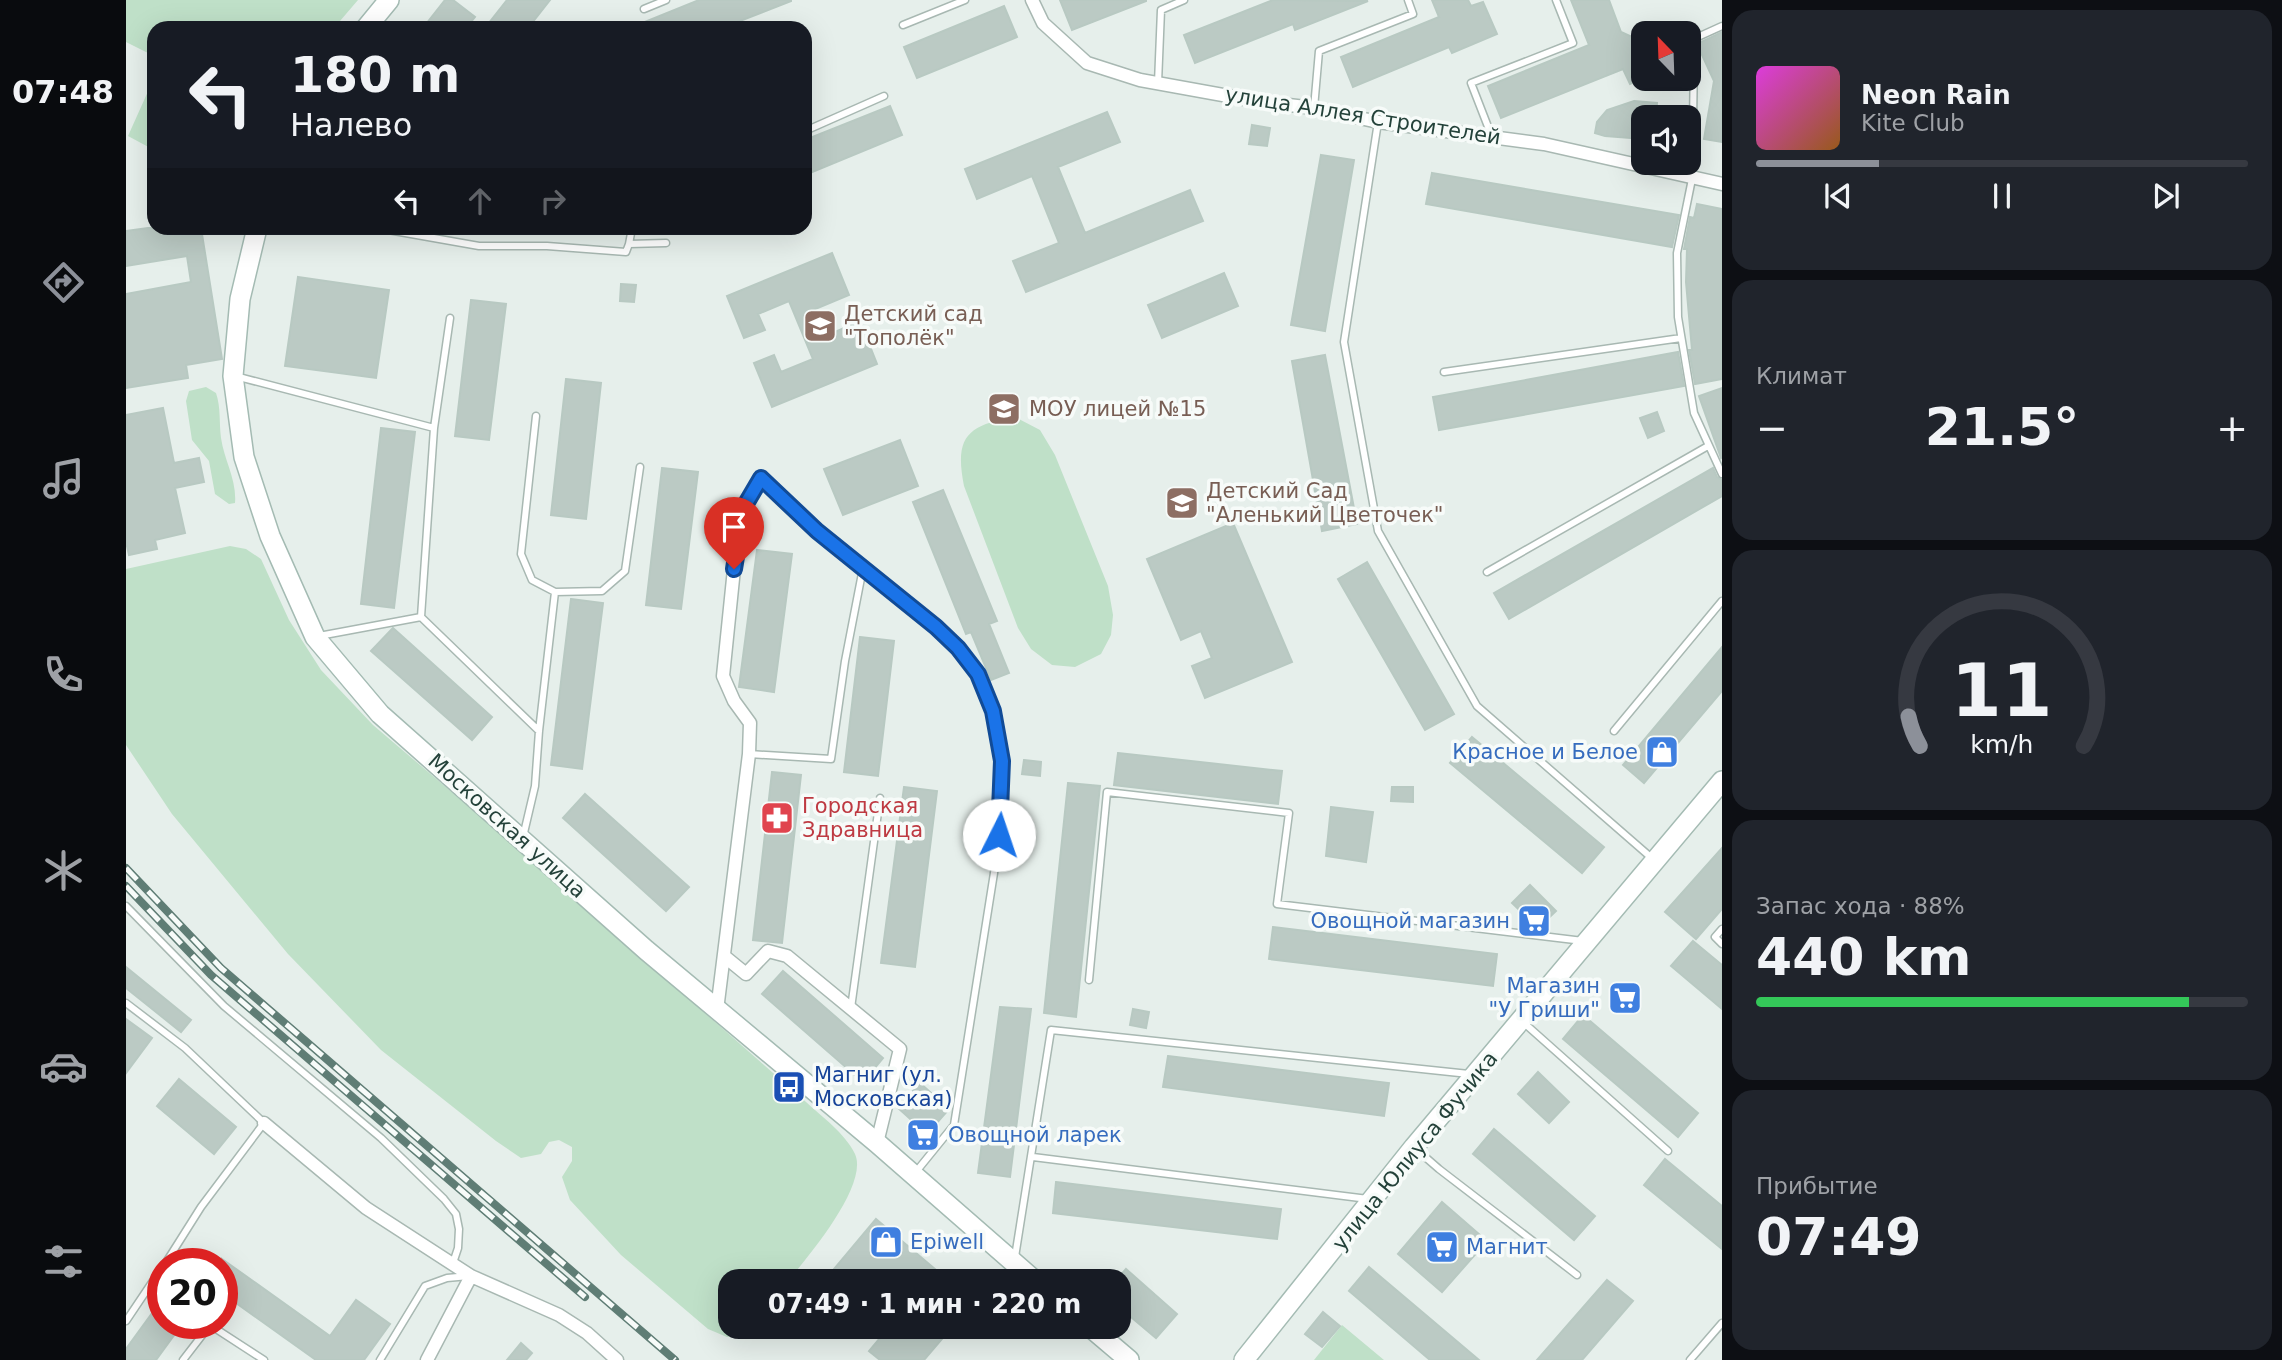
<!DOCTYPE html>
<html lang="ru">
<meta charset="utf-8">
<style>
body{margin:0;font-family:"DejaVu Sans",sans-serif;background:#20242c;color:#f1f3f6;height:100vh;display:flex;flex-direction:column;font-size:26px;white-space:nowrap}
*{box-sizing:border-box;margin:0}
p{font-size:23px;color:#9ea1a6}
.icon{flex:none;width:38px;height:38px;fill:none;stroke:currentColor;stroke-width:2;stroke-linecap:round;stroke-linejoin:round}
.map{position:relative;flex:1;overflow:hidden}
.details{display:flex;flex-direction:column;gap:10px;padding:10px;background:#0d0f14;width:560px}
.details>*{flex:none}
.top-card{position:absolute;left:21px;top:21px;width:665px;height:214px;border-radius:21px;box-shadow:0 7px 28px #0002;background:#171b24;color:#f1f3f6;overflow:hidden}
.needle{width:46px;rotate:337deg}
.controls{position:absolute;left:1505px;top:21px;display:grid;gap:14px}
.controls a{display:grid;place-items:center;width:70px;height:70px;border-radius:14px;background:#171b24;box-shadow:0 7px 28px #0002;font-size:35px}
.speed{position:absolute;left:21px;top:1248px;display:flex;gap:14px;font-size:35px;font-weight:700;text-align:center}
.speed>*{display:grid;place-content:center;width:91px;height:91px;border-radius:50%;background:#171b24;box-shadow:0 7px 28px #0002;line-height:1}
.speed .limit{border:10px solid #d22;background:#fff;color:#111}
.pin{position:absolute;display:grid;place-items:center;width:60px;height:60px;color:#fff;margin:-72px -30px;border-radius:50% 50% 50% 0;rotate:-45deg;box-shadow:0 0 7px #0007}
.pin .icon{rotate:45deg}
.me{position:absolute;width:77px;margin:-38px;rotate:4deg;stroke-linejoin:round;filter:drop-shadow(0 0 5px #0008)}
.turn{display:flex;align-items:center;gap:24px;height:147px;padding:0 28px;font-size:32px}
.turn .icon{width:91px;height:91px;stroke-width:2.5}
.turn b{display:block;font-size:49px;line-height:60px}
.lanes{display:flex;align-items:center;height:66px;padding:0 28px;background:#0003;justify-content:center;gap:35px;direction:ltr}
.lanes .off{opacity:.35}
.big{font-size:52px;font-weight:700;line-height:1.1}
.details .card{flex:1;display:flex;flex-direction:column;justify-content:center;gap:10px;min-width:0;padding:0 24px;border-radius:21px;background:#20242c}
.details .dial{align-items:center;gap:0}
.dial svg{height:182px;overflow:visible;fill:none;stroke:#363941;stroke-width:7;stroke-linecap:round;text-anchor:middle}
.dial text{fill:#f1f3f6;stroke:none}
.song{display:flex;align-items:center;gap:21px}
.cover{width:84px;height:84px;border-radius:10px;background:linear-gradient(135deg,hsl(300 70% 55%),hsl(30 70% 35%))}
.played{height:7px;border-radius:4px;background:linear-gradient(90deg,#8c9099 25%,#363941 25%)}
.keys{display:flex;justify-content:space-around;direction:ltr}
.heat{display:flex;justify-content:space-between;align-items:center;font-size:38px;direction:ltr}
.charge{height:10px;border-radius:5px;background:linear-gradient(90deg,#34c759 88%,#363941 0)}
.trip{position:absolute;left:592px;top:1269px;width:413px;height:70px;border-radius:21px;background:#171b24;box-shadow:0 7px 28px #0002;font-weight:700;line-height:70px;text-align:center}
main{display:flex;flex:1;min-height:0}
.tab-bar{display:flex;flex-direction:column;width:126px;justify-content:space-around;align-items:center;background:#090b0e;color:#9ea1a6}
.tab-bar .icon{width:49px;height:49px}
.tab-bar .on{color:#8c9099}
.tab-bar b{font-size:32px;color:#f1f3f6}
.map>svg:first-child{display:block}
.green{fill:#bfe0c8}
.building{fill:#bbcac4;stroke:#b8c9c2;stroke-width:2}
.lines{fill:none;stroke-linecap:round;stroke-linejoin:round}
.lane-casing{stroke:#a8b8b2;stroke-width:9}
.street-casing{stroke:#a8b8b2;stroke-width:15}
.secondary-casing{stroke:#a4bbb3;stroke-width:22}
.lane{stroke:#fff;stroke-width:6}
.street{stroke:#fff;stroke-width:12}
.secondary{stroke:#fff;stroke-width:19}
.rail-casing{stroke:#5f7d75;stroke-width:8}
.rail{stroke:#f7fbf9;stroke-width:5;stroke-dasharray:16;stroke-linecap:butt}
.route-casing{stroke:#114b97;stroke-width:18}
.route{stroke:#1a73e8;stroke-width:12}
.labels{text-anchor:middle;stroke-width:7;stroke-linejoin:round;paint-order:stroke}
.street-label{font-size:21px;fill:#24423a;stroke:#f7fbf9}
.education-label{font-size:21px;fill:#785e54;stroke:#f7fbf9;text-anchor:start}
.shop-label{font-size:21px;fill:#366cbe;stroke:#f7fbf9;text-anchor:end}
.health-label{font-size:21px;fill:#be3a42;stroke:#f7fbf9;text-anchor:start}
.transit-label{font-size:21px;fill:#164399;stroke:#f7fbf9;text-anchor:start}
</style>
<main>
<nav class="tab-bar">
<b>07:48</b>
<svg class="icon on" aria-label="directions" viewBox="0 0 24 24"><path d="M12 3l9 9-9 9-9-9zM9 14v-3h6M13 9l2 2-2 2"/></svg>
<svg class="icon" aria-label="music" viewBox="0 0 24 24"><path d="M9 18V5l10-2v13"/><circle cx="6" cy="18" r="3"/><circle cx="16" cy="16" r="3"/></svg>
<svg class="icon" aria-label="phone" viewBox="0 0 24 24"><path d="M5 4h4l2 5-3 2q2 4 5 5l2-3 5 2v4C11 20 4 13 5 4z"/></svg>
<svg class="icon" aria-label="climate" viewBox="0 0 24 24"><path d="M12 3v18M4 7l16 10M4 17L20 7"/></svg>
<svg class="icon" aria-label="car" viewBox="0 0 24 24"><path d="M5 17H2v-5l4-1 3-4h7l3 4 3 1v5h-3M9 17h6M6 11h13"/><circle cx="7" cy="17" r="2"/><circle cx="17" cy="17" r="2"/></svg>
<svg class="icon" aria-label="filters" viewBox="0 0 24 24"><path d="M4 7h16M4 17h16"/><circle cx="9" cy="7" r="2"/><circle cx="15" cy="17" r="2"/></svg>
</nav>
<div class="map">
<svg width="1596" height="1360" viewBox="0 0 1596 1360">
<rect width="100%" height="100%" fill="#e6efeb"/>
<path class="green" d="M0 0H232L208 28H28V56L0 42Z
M28 78V150L2 136Z
M80 387 90 393C95 408 93 422 95 438 98 460 111 480 109 503L103 504 89 494 83 461 66 440 60 401 63 391Z
M889 417 914 430 929 455 982 586 987 615 985 635 975 654 949 667 926 665 905 649 892 628 838 486C828 436 842 425 889 417Z
M104 546 120 549 135 559 163 620 195 670 247 725 395 851 680 1102C696 1117 719 1133 729 1154 743 1185 682 1257 662 1281H604V1326L624 1327 617 1335 601 1337 582 1329 495 1255 444 1200 436 1177 446 1161V1147L433 1140 423 1142 415 1154 395 1158 370 1141 255 1050 162 954 46 814 0 745V569Z
M1216 1325 1258 1360H1188Z"/>
<path class="building" d="M319 0H327L349 17 340 28H297Z
M381 0H424L402 28H359Z
M573 0H665V1L596 28H504Z
M934 0H1020V1L946 30Z
M1147 0 1242 1 1169 30 1167 24 1069 63 1058 35Z
M1306 0H1342L1345 6 1357 2 1371 34 1326 53 1323 47 1227 87 1215 57 1313 17Z
M1445 0H1483L1495 32 1517 42V78L1504 84 1497 69 1375 118 1362 86 1463 45Z
M878 6 891 37 791 78 778 47Z
M1596 32V142L1578 139 1588 81 1571 44Z
M1508 101 1531 103 1530 117H1517V139L1479 136 1469 133 1471 122 1481 110Z
M764 106 776 135 679 175V140Z
M981 112 994 142 932 167 959 233 1064 190 1077 221 900 292 887 261 933 243 906 176 851 199 839 169Z
M1126 125 1144 128 1141 146 1123 144Z
M1195 155 1228 160 1199 331 1165 325Z
M1306 173 1553 215 1546 247 1300 204Z
M1571 204 1596 209V379L1569 384 1563 350H1566L1560 282 1561 249H1558L1564 217 1568 218Z
M22 228H75L96 359 60 365 62 378 0 388V294L65 282 61 256 0 266V231Z
M706 253 723 295 682 312 693 339 734 321 751 364 646 407 628 363 648 355 655 372 687 359 663 301 632 314 639 330 618 338 601 296Z
M1098 273 1112 306 1036 338 1022 305Z
M172 277 263 290 250 378 159 366Z
M495 284 510 285 508 302 494 301Z
M345 300 380 304 363 440 329 436Z
M1552 352 1558 386 1313 430 1307 397Z
M1199 355 1231 524 1196 531 1166 361Z
M440 379 475 383 460 519 425 515Z
M1596 388V457L1595 458 1573 396Z
M37 408 48 463 73 458 78 482 49 488 59 533 29 540 31 549 3 555 0 542V415Z
M1531 412 1538 431 1522 438 1514 418Z
M255 428 289 432 268 608 235 604Z
M774 440 792 486 717 515 698 469Z
M536 468 572 472 555 609 520 605Z
M1587 468 1591 477 1596 480V496L1383 619 1368 593Z
M817 490 871 621 863 624 883 673 865 680 845 632 840 634 787 502Z
M1107 523 1166 662 1079 698 1066 666 1086 658 1075 631 1055 640 1021 559Z
M631 550 666 554 648 692 613 687Z
M1241 562 1328 714 1299 730 1212 579Z
M445 599 477 603 456 769 425 765Z
M267 628 366 717 346 740 245 651Z
M734 637 768 641 752 776 718 772Z
M1596 647V691L1518 783 1497 765Z
M1346 737 1478 847 1456 873 1324 763Z
M992 753 1156 771 1152 804 988 785Z
M898 760 915 762 914 776 896 774Z
M646 772 675 775 656 943 627 940Z
M942 783 974 786 950 1017 918 1013Z
M778 787 811 791 789 967 755 963Z
M1266 787H1287V802L1265 801Z
M459 794 563 887 540 911 437 818Z
M1205 807 1247 812 1240 862 1200 856Z
M1596 848V909L1570 939 1539 912Z
M1404 885 1430 911 1412 928 1386 903Z
M1147 927 1371 954 1367 986 1143 959Z
M1567 941 1596 965V1009L1545 966Z
M0 967 65 1020 55 1032 0 988Z
M657 971 757 1058 737 1082 636 994Z
M874 1007 905 1009 884 1177 852 1173Z
M1007 1009 1023 1012 1020 1028 1004 1025Z
M1457 1015 1572 1113 1552 1137 1437 1039Z
M0 1019 26 1038 0 1073Z
M1042 1056 1263 1083 1258 1116 1037 1087Z
M1412 1072 1443 1102 1423 1123 1392 1094Z
M53 1079 110 1127 88 1154 31 1106Z
M794 1083 823 1109 801 1134 772 1108Z
M1368 1129 1469 1216 1448 1240 1347 1154Z
M1539 1159 1596 1206V1249L1518 1185Z
M930 1182 1155 1209 1151 1239 927 1213Z
M1316 1202 1361 1241 1316 1292 1272 1254Z
M750 1219 823 1281H698Z
M96 1259 204 1336 230 1300 264 1324 238 1360H190L96 1293Z
M1243 1267 1353 1360H1304L1223 1291Z
M1000 1269 1051 1314 1030 1338 992 1306V1278Z
M1481 1280 1507 1301 1456 1360H1411Z
M37 1298V1323H57L30 1360H0V1349Z
M1197 1312 1214 1326 1196 1347 1179 1334Z
M764 1326H827L798 1360H754L743 1351Z
M395 1343 406 1353 400 1360H381Z"/>
<g class="lines">
<defs>
<path id="lane" d="M518 9 540 0
M777 25 839 0
M1563 41 1596 26
M1563 50 1568 62 1566 179 1551 253 1552 317 1568 413 1596 474
M1032 83 1035 10 1058 0
M1188 108 1193 51 1287 14 1282 0
M1252 122 1218 342 1252 531 1351 706 1528 860
M679 131 758 96
M1366 137 1345 83 1447 43 1430 0
M251 228 353 246H421L500 252 503 244 540 243
M503 244 506 228
M1318 372 1555 338
M109 376 308 428 295 617
M410 416 395 554 406 580 429 592
M308 428 324 318
M634 478 691 531 810 627 832 648 852 674 867 711 876 761 875 817 868 873 828 1125 789 1173
M1361 572 1582 446
M295 617 413 731
M193 636 295 617
M1488 731 1596 601
M623 754 705 759 719 661 737 568
M397 837 409 786 413 731 429 592 476 591 499 571 514 467
M0 906 98 1006 255 1138 318 1199 330 1214 333 1229 332 1248 327 1263
M1596 929 1589 937 1596 944
M963 980 981 792 1163 813 1151 904 1457 941
M0 1003 59 1048 138 1123 75 1207 39 1264
M725 1008 754 798
M1397 1022 1542 1151
M1290 1149 1313 1169 1451 1275
M907 1157 1242 1199
M889 1257 925 1030 1343 1074
M0 1321 37 1266
M57 1360 84 1325 138 1360
M254 1360 299 1286 321 1278 343 1276
M1564 1360 1596 1323"/>
<path id="street" d="M906 0 917 23 961 63 1014 80 1130 101 1188 108 1252 122 1418 144 1596 184
M598 956 620 974 642 951 661 956 774 1049 751 1143
M591 1010 623 754 624 723 608 701 597 676 608 569 618 507 634 478
M138 1123 240 1208 345 1276 433 1315 461 1333 491 1360
M301 1360 345 1276"/>
<path id="secondary" d="M240 28 263 0
M131 228 114 299 107 376 118 457 144 536 189 637 254 714 520 950 751 1143 909 1281
M963 1326 1003 1360
M1118 1360 1288 1147 1596 781"/>
</defs>
<use href="#lane" class="lane-casing"/>
<use href="#street" class="street-casing"/>
<use href="#secondary" class="secondary-casing"/>
<use href="#lane" class="lane"/>
<use href="#street" class="street"/>
<use href="#secondary" class="secondary"/>
<defs>
<path id="rail" d="M0 868 95 968 549 1360
M0 886 85 975 459 1297"/>
</defs>
<use href="#rail" class="rail-casing"/>
<use href="#rail" class="rail"/>
</g>
<g class="lines">
<defs>
<path id="route" d="M608 569 618 507 635 478 691 531 810 627 832 648 852 674 867 711 876 761 873 835"/>
</defs>
<use href="#route" class="route-casing"/>
<use href="#route" class="route"/>
</g>
<defs>
<symbol id="school-square" viewBox="-11 -11 22 22"><rect x="-9" y="-9" width="18" height="18" rx="4" fill="#8d6e63" stroke="#f7fbf9"/><path d="M0-5L7-2L0 1L-7-2ZM-4 1L0 2.5L4 1V4Q0 6-4 4Z" fill="#fff"/></symbol>
<symbol id="shop-square" viewBox="-11 -11 22 22"><rect x="-9" y="-9" width="18" height="18" rx="4" fill="#3f7fe0" stroke="#f7fbf9"/><path d="M-5-2.5h2.3a2.7 3.5 0 0 1 5.4 0H5L5.5 6h-11ZM-1.5-2.5h3a1.5 2.3 0 0 0-3 0Z" fill="#fff"/></symbol>
<symbol id="pharmacy-square" viewBox="-11 -11 22 22"><rect x="-9" y="-9" width="18" height="18" rx="4" fill="#e0444e" stroke="#f7fbf9"/><path d="M-2-6h4v4h4v4h-4v4h-4v-4h-4v-4h4Z" fill="#fff"/></symbol>
<symbol id="supermarket-square" viewBox="-11 -11 22 22"><rect x="-9" y="-9" width="18" height="18" rx="4" fill="#3f7fe0" stroke="#f7fbf9"/><path d="M-6-5.5h2.5l.6 2H6L4.5 2H-2.5L-4.4-4H-6ZM-1.5 3.2a1.3 1.3 0 1 0 .1 0ZM3 3.2a1.3 1.3 0 1 0 .1 0Z" fill="#fff"/></symbol>
<symbol id="bus-square" viewBox="-11 -11 22 22"><rect x="-9" y="-9" width="18" height="18" rx="4" fill="#1a4fb4" stroke="#f7fbf9"/><path d="M-5-6H5V4H4V6H2V4H-2V6H-4V4H-5ZM-3.5-4V0h7V-4ZM-3.5 1.2v1.5H-2V1.2ZM2 1.2v1.5H3.5V1.2Z" fill="#fff"/></symbol>
</defs>
<g fill-rule="evenodd">
<use href="#school-square" x="675" y="307" width="38" height="38"/>
<use href="#school-square" x="859" y="390" width="38" height="38"/>
<use href="#school-square" x="1037" y="484" width="38" height="38"/>
<use href="#shop-square" x="1517" y="733" width="38" height="38"/>
<use href="#pharmacy-square" x="632" y="799" width="38" height="38"/>
<use href="#supermarket-square" x="1389" y="902" width="38" height="38"/>
<use href="#supermarket-square" x="1480" y="979" width="38" height="38"/>
<use href="#bus-square" x="644" y="1068" width="38" height="38"/>
<use href="#supermarket-square" x="778" y="1116" width="38" height="38"/>
<use href="#shop-square" x="741" y="1223" width="38" height="38"/>
<use href="#supermarket-square" x="1297" y="1228" width="38" height="38"/>
</g>
<g class="labels">
<g class="street-label">
<text transform="translate(1237 116) rotate(9)" y="7">улица Аллея Строителей</text>
<text transform="translate(381 826) rotate(42)" y="7">Московская улица</text>
<text transform="translate(1289 1151) rotate(-51)" y="7">улица Юлиуса Фучика</text>
</g>
<g class="education-label">
<text x="718" y="321">Детский сад<tspan x="718" dy="24">"Тополёк"</tspan></text>
<text x="903" y="416">МОУ лицей №15</text>
<text x="1080" y="498">Детский Сад<tspan x="1080" dy="24">"Аленький Цветочек"</tspan></text>
</g>
<g class="shop-label">
<text x="1512" y="759">Красное и Белое</text>
<text x="1384" y="928">Овощной магазин</text>
<text x="1474" y="993">Магазин<tspan x="1474" dy="24">"У Гриши"</tspan></text>
<text x="822" y="1142" text-anchor="start">Овощной ларек</text>
<text x="784" y="1249" text-anchor="start">Epiwell</text>
<text x="1340" y="1254" text-anchor="start">Магнит</text>
</g>
<g class="health-label">
<text x="676" y="813">Городская<tspan x="676" dy="24">Здравница</tspan></text>
</g>
<g class="transit-label">
<text x="688" y="1082">Магниг (ул.<tspan x="688" dy="24">Московская)</tspan></text>
</g>
</g>
</svg>
<div class="controls">
<a><svg class="needle" viewBox="-14 -14 28 28"><path d="M0-13l5 13h-10z" fill="#e53935"/><path d="M0 13l5-13h-10z" fill="#9ea1a6"/></svg></a>
<a><svg class="icon" aria-label="sound" viewBox="0 0 24 24"><path d="M4 9h4l5-4v14l-5-4H4zM17 9q2 3 0 6"/></svg></a>
</div>
<div class="speed"><div class="limit">20</div></div>
<div class="pin" style="left:608px;top:569px;background:#d93025"><svg class="icon" aria-label="arrive" viewBox="0 0 24 24"><path d="M6 21V4h12l-3 4 3 4H6"/></svg></div>
<svg class="me" style="left:873px;top:835px" viewBox="-20 -20 40 40"><circle r="19" fill="#fff"/><path d="M0-13L10 11 0 6-10 11z" fill="#1a73e8"/></svg>
<div class="trip">07:49 · 1 мин · 220 m</div>
<div class="top-card">
<div class="turn"><svg class="icon" aria-label="left" viewBox="0 0 24 24"><path d="M17 20v-9H6M10 6l-5 5 5 5"/></svg><div><b>180 m</b>Налево</div></div>
<div class="lanes"><svg class="icon" aria-label="left" viewBox="0 0 24 24"><path d="M17 20v-9H6M10 6l-5 5 5 5"/></svg><svg class="icon off" aria-label="ahead" viewBox="0 0 24 24"><path d="M12 20V5M6 11l6-6 6 6"/></svg><svg class="icon off" aria-label="right" viewBox="0 0 24 24"><path d="M7 20v-9h11M14 6l5 5-5 5"/></svg></div>
</div>
</div>
<section class="details">
<div class="card">
<div class="song"><i class="cover"></i><div><b>Neon Rain</b><p>Kite Club</p></div></div>
<div class="played"></div>
<div class="keys"><svg class="icon" aria-label="previous" viewBox="0 0 24 24"><path d="M18 5L8 12l10 7zM5 5v14"/></svg><svg class="icon" aria-label="pause" viewBox="0 0 24 24"><path d="M8 5v14M16 5v14"/></svg><svg class="icon" aria-label="next" viewBox="0 0 24 24"><path d="M6 5l10 7-10 7zM19 5v14"/></svg></div>
</div>
<div class="card"><p>Климат</p>
<div class="heat"><a>−</a><b class="big">21.5°</b><a>+</a></div>
</div>
<div class="card dial"><svg viewBox="0 0 100 80">
<path d="M14 69A42 42 0 1 1 86 69"/>
<path d="M14 69A42 42 0 0 1 9 56" stroke="#8c9099"/>
<text x="50" y="56" font-size="32" font-weight="700">11</text>
<text x="50" y="72" font-size="11">km/h</text>
</svg></div>
<div class="card"><p>Запас хода · 88%</p><b class="big">440 km</b><div class="charge"></div></div>
<div class="card"><p>Прибытие</p><b class="big">07:49</b></div>
</section>
</main>
